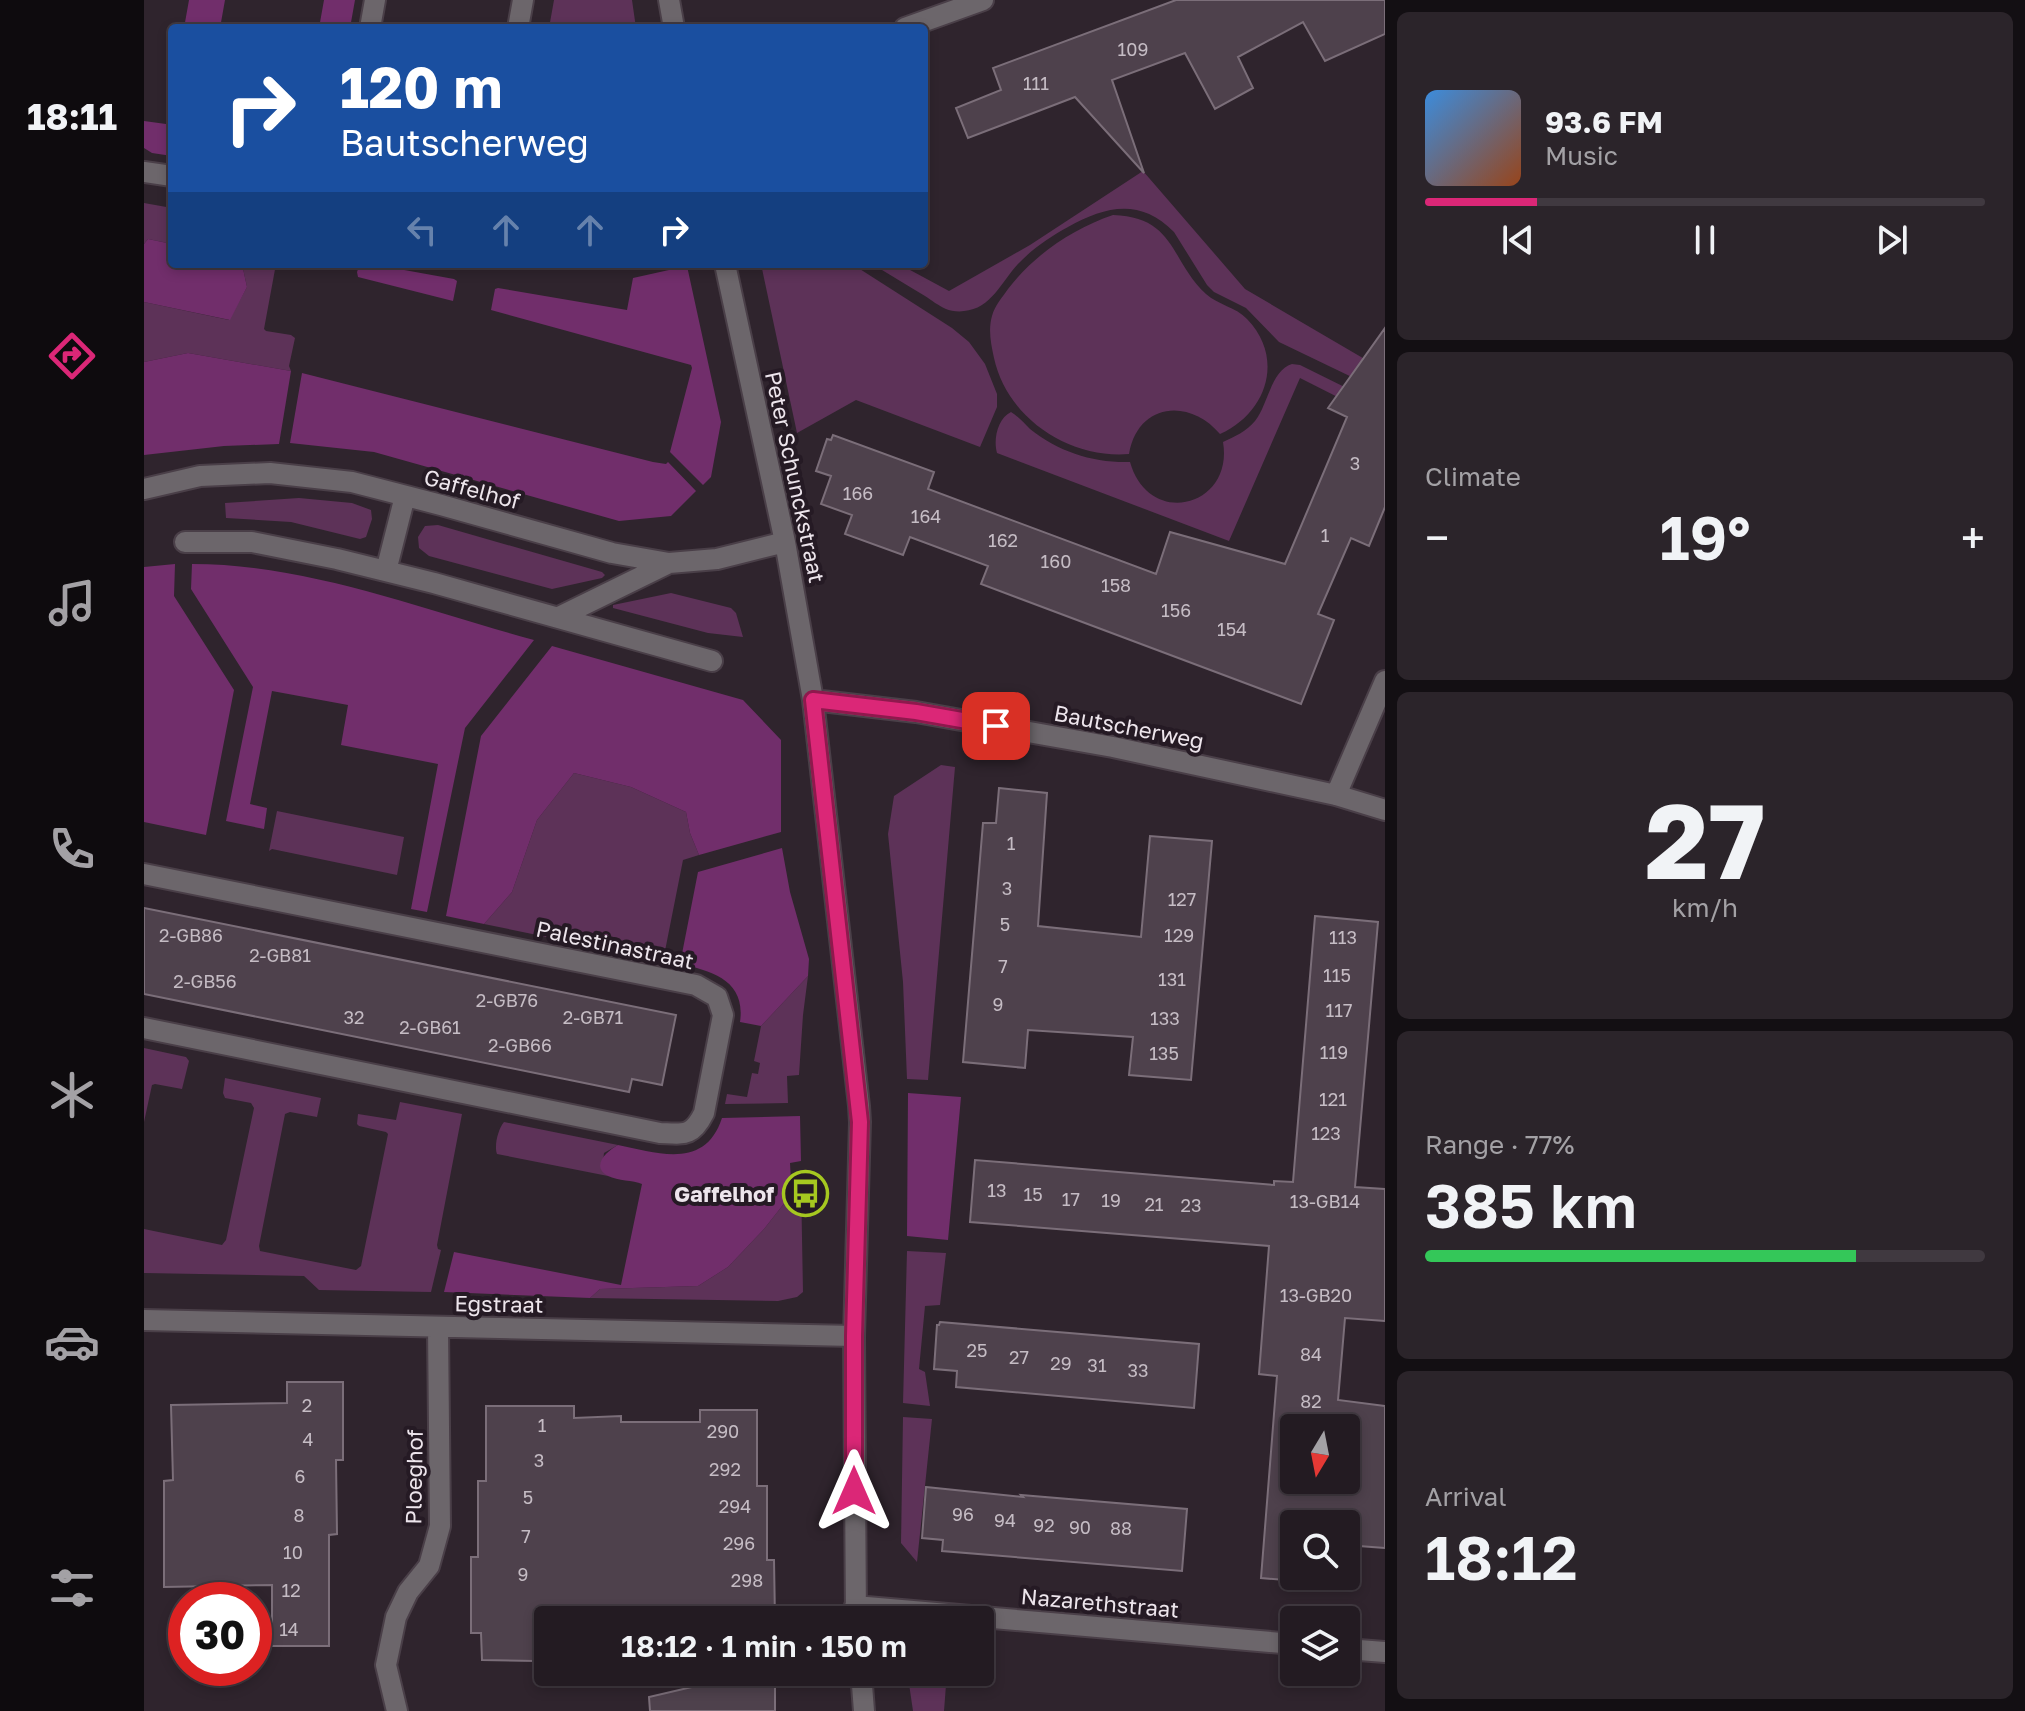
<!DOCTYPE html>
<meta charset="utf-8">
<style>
body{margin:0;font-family:"Golos Text",sans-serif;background:#2b242a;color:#f1f3f6;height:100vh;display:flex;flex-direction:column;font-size:30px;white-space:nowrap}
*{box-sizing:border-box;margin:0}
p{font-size:26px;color:#a3a1a5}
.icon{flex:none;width:44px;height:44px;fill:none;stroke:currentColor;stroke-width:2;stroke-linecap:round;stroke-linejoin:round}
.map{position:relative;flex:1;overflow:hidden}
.panel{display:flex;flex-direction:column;gap:12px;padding:12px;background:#130f13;width:640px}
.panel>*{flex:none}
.banner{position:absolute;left:24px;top:24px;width:760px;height:244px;border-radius:8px;box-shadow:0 4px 12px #0003,0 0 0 2px #403940;background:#1a4fa0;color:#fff;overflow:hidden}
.needle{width:52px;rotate:190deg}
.fabs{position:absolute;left:1136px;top:1414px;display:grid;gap:16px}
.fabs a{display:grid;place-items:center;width:80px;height:80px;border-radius:8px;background:#231b22;box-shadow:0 4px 12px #0003,0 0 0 2px #403940;font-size:40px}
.speed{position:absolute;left:24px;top:1582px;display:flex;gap:16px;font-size:40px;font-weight:700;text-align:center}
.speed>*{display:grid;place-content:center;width:104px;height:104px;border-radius:50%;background:#231b22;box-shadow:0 4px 12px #0003,0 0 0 2px #403940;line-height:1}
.speed .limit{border:12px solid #d22;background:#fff;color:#111}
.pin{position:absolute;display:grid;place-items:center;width:68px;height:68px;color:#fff;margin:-34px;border-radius:16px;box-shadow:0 4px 12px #0006}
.me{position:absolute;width:88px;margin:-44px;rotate:0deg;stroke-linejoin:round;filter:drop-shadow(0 0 6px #0008)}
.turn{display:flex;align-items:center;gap:28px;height:168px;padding:0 40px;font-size:36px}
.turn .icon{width:104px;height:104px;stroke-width:2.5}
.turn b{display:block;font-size:56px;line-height:68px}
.lanes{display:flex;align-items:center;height:76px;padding:0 40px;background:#0003;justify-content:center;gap:40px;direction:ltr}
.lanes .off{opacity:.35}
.big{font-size:60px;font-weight:600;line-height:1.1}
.panel .tile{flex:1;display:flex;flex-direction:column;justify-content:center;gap:12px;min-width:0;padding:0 28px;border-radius:12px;background:#2b242a}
.panel .dial{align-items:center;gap:0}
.dial b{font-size:104px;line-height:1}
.song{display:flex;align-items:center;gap:24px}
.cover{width:96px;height:96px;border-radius:12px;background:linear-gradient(135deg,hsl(210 70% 55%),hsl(20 70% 35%))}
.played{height:8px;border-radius:4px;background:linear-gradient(90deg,#db2777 20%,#403940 20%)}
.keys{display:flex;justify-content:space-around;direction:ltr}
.heat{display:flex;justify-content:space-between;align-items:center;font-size:44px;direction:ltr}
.charge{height:12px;border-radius:6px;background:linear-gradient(90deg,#34c759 77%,#403940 0)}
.trip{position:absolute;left:390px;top:1606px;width:460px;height:80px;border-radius:8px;background:#231b22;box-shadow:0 4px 12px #0003,0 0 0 2px #403940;font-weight:600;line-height:80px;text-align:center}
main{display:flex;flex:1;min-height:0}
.dock{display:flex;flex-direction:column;width:144px;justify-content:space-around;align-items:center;background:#0e0b0e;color:#a3a1a5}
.dock .icon{width:56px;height:56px}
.dock .active{color:#db2777}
.dock b{font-size:36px;color:#f1f3f6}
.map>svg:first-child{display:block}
.green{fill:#5d3258}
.forest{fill:#712e6b}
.building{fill:#4e414c;stroke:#7b6e79;stroke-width:2;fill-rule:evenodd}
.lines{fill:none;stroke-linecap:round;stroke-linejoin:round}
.service-casing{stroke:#4a3f48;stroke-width:24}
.minor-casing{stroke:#4a3f48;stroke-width:24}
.service{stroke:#6c666b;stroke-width:20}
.minor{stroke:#6c666b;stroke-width:20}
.route-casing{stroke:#8e194d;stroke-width:20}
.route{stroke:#db2777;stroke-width:14}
.labels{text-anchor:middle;stroke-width:8;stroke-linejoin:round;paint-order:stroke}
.number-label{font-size:18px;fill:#c5bcc4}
.street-label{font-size:22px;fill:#ede5ec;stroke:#251a24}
.poi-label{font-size:22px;font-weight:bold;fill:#ede5ec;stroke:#251a24;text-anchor:end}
</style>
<main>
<nav class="dock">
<b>18:11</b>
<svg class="icon active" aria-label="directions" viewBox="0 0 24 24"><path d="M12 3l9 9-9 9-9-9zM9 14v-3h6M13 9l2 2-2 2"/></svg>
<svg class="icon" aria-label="music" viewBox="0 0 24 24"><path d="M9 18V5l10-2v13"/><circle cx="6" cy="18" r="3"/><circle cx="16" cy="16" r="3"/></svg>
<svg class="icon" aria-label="phone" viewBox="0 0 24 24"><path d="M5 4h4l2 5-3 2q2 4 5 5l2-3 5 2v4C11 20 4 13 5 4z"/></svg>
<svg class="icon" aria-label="climate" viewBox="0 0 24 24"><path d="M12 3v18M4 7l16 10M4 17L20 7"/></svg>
<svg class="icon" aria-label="car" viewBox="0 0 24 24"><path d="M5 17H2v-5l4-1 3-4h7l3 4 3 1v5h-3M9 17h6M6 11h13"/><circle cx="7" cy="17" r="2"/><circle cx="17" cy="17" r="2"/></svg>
<svg class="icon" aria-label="filters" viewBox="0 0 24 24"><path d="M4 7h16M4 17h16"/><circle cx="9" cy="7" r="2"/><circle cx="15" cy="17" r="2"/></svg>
</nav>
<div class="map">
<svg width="1241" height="1711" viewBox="0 0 1241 1711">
<rect width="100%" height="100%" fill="#2f242d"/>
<path class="green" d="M410 0H488L492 28H405Z
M999 171 1101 289 1241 371V393L1135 342 1102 308 1070 292 1063 285 1030 232C996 198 962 206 924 227 906 237 888 249 874 264 858 281 847 309 820 311 815 312 806 311 802 309 795 306 787 300 781 296 763 285 746 275 728 264H755L805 291 886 245Z
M0 203 28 208V244L4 239 0 244Z
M969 215C1032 217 1026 261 1062 294 1074 305 1092 307 1103 319 1141 358 1123 413 1076 434 1046 398 994 402 985 454 925 459 863 418 850 358 847 344 844 330 848 316 851 305 858 298 864 289 890 255 928 229 969 215Z
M98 264H132L120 329 122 331 147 335 151 338 145 366 147 371 44 353 0 362V302L85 320 103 287Z
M617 264H708L808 328 825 342 841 364 853 394V407L836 447 712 400 653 433Z
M1148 364 1156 365 1241 407V421L1156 378 1085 541 853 453C849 439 854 418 867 412 875 417 880 423 886 429 915 452 949 463 986 462 1005 529 1090 507 1079 442 1090 437 1103 431 1111 421 1124 405 1127 370 1148 364Z
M155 498 208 503 227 510 228 519 222 537 216 539 147 522 82 518 81 503Z
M294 525 458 572 461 575 458 578 408 589 285 556 275 548 274 537 281 526Z
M527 593 587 608 592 613 599 637 564 633 469 608V605Z
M797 765 811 767 784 1080 763 1079 759 982 744 834 750 796Z
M430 773 487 787 542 812 546 833 555 855 539 860 519 961 340 924 368 892 393 820Z
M133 811 260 837 253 875 128 849 125 851Z
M664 976 659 1015 655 1075 643 1076 644 1103 581 1104 583 1094 603 1097 608 1073 614 1074 616 1063 610 1061 617 1026Z
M0 1048 42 1057 45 1061 38 1089 11 1084 8 1085 0 1122Z
M81 1078 177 1098 173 1117 146 1112 141 1114 115 1246 116 1251 212 1270 217 1266 244 1134 242 1132 215 1126 213 1124 214 1114 252 1120 256 1102 318 1114 293 1245 294 1249 297 1250 287 1292 175 1290 160 1276 0 1273V1229L78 1245 82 1240 110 1108 107 1103 81 1098 79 1093Z
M360 1122 474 1145 460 1153 458 1169 464 1176 353 1154C350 1146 354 1129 360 1122Z
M657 1182 659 1292 653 1297 634 1301 446 1298 456 1289 554 1286 584 1267 620 1229Z
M763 1251 802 1253 796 1305 781 1306 775 1369 781 1372 786 1406 759 1403Z
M759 1417 788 1419 773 1562 757 1543Z
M767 1672H803L800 1711H769L764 1677Z"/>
<path class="forest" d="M45 0H81L76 28H40Z
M180 0H211L206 28H175Z
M28 98V156L8 153 0 148V121L22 124Z
M4 239 28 244V264H98L103 287 86 320 0 302V244Z
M216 264H227L310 279 313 281 309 301 214 277 213 272Z
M543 266 577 422 567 477 559 485 526 452 548 368 547 365 347 310 351 289 354 288 483 310 489 278Z
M44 353 147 371 135 444 80 446 0 455V362Z
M158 373 509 462 522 464 524 462 552 491 527 516 475 521 230 452 146 443Z
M31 564 30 596 90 690 62 835 0 822V567Z
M48 564C164 564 279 610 390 640L321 728 283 912 267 909 294 764 197 745 204 705 128 691 106 804 123 808 120 829 82 821 109 687 47 589Z
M408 646 599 700 637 740V832L555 855 546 833 542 812 487 787 430 773 393 820 368 892 340 924 302 916 337 736Z
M638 848 646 892 665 959 664 976 617 1026 596 1022C602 981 569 971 536 964L554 872Z
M764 1093 817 1097 804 1240 763 1236Z
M656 1116 657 1161 646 1163 647 1182H657L620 1229 584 1267 554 1286 456 1289 446 1298 300 1292 310 1252 477 1285 498 1184C489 1180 474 1181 464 1176 446 1166 463 1151 474 1145 514 1153 561 1170 578 1118Z"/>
<path class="building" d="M1032 0H1241V34L1181 61 1159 22 1094 57 1109 88 1071 109 1041 53 968 80 1000 173 931 97 824 138 812 108 857 90 849 68Z
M1241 328V507L1225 546 1207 538 1174 614 1190 620 1157 704 837 584 844 566 766 537 759 555 701 534 708 515 677 504 687 476 672 471 683 439 687 440 689 435 790 472 784 489 1012 574 1026 532 1141 564 1203 417 1184 408Z
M855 788 903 793 894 926 997 937 1006 836 1068 841 1047 1080 985 1075 989 1037 884 1030 881 1068 819 1062 839 823H852Z
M0 908 532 1015 518 1085 488 1079 485 1092 0 994Z
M1171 916 1234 922 1211 1187 1241 1189V1321L1201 1318 1194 1400 1241 1406V1548L1202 1545V1524H1150V1576H1180L1179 1583 1117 1578 1133 1376 1115 1374 1125 1246 826 1222 831 1160 1130 1185V1181L1149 1182ZM1150 1428H1202V1480H1150Z
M796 1322 1055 1344 1050 1408 812 1387 813 1371 790 1369 793 1325H795Z
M143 1382H199V1460H192L193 1534 185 1535V1646H128V1585L20 1587V1481L29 1480 27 1405 143 1403Z
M342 1406H430V1418L477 1416V1422H556V1410H613V1486H623V1560H630L631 1620H485L484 1611 397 1608V1633H390L391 1661 338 1660 337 1633H327V1557H334V1481H342Z
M782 1487 879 1497 877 1495 1043 1509 1038 1571 798 1551 799 1540 778 1538Z
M612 1672H631V1711H506L505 1697Z"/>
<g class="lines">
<defs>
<path id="service" d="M0 172 28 176"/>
<path id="minor" d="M525 0 530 28
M226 28 231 0
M374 28 379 0
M761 28 839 0
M581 264 641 542 669 700 715 1106 716 1122 710 1336 712 1620
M0 489 56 476 126 473 208 482 297 505 468 553 525 563 573 559 641 542
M41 542H108L193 559 290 583 568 661
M242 571 261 496
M415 617 525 563
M669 700 772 712 969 747 1192 795 1241 810
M1192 795 1241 681
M0 874 552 985 573 997 579 1015 560 1113C548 1137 540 1134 516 1133L0 1028
M0 1320 710 1336
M711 1606 1150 1644
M1202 1649 1241 1652
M717 1672 720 1711
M253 1711 242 1665 252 1617 264 1592 285 1566 296 1526 294 1327"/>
</defs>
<use href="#service" class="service-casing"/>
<use href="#minor" class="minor-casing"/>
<use href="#service" class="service"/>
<use href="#minor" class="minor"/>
</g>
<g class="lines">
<defs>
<path id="route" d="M710 1491V1336L716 1122 669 700 772 712 852 726"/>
</defs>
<use href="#route" class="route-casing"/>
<use href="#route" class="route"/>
</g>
<defs>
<symbol id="bus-ring" viewBox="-11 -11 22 22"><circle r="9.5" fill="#251a24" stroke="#a6c820" stroke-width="1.5"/><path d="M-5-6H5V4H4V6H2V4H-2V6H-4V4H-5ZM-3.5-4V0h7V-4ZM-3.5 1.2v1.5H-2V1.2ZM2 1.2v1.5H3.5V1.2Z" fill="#a6c820"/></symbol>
</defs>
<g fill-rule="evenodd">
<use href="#bus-ring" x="636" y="1168" width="51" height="51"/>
</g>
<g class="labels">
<g class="number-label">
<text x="989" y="56">109</text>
<text x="892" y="90">111</text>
<text x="1211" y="470">3</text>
<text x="714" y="500">166</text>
<text x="782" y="523">164</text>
<text x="1181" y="542">1</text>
<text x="859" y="547">162</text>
<text x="912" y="568">160</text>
<text x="972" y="592">158</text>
<text x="1032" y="617">156</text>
<text x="1088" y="636">154</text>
<text x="867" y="850">1</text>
<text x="863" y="895">3</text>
<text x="1038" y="906">127</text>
<text x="861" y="931">5</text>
<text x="47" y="942">2-GB86</text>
<text x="1035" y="942">129</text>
<text x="1199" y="944">113</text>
<text x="136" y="962">2-GB81</text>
<text x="859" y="973">7</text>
<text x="1193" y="982">115</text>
<text x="1028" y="986">131</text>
<text x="61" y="988">2-GB56</text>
<text x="363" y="1007">2-GB76</text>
<text x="854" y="1011">9</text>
<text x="1195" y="1017">117</text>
<text x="210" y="1024">32</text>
<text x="449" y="1024">2-GB71</text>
<text x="1021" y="1025">133</text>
<text x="286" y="1034">2-GB61</text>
<text x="376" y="1052">2-GB66</text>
<text x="1190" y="1059">119</text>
<text x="1020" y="1060">135</text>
<text x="1189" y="1106">121</text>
<text x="1182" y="1140">123</text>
<text x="853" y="1197">13</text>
<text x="889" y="1201">15</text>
<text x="927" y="1206">17</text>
<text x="967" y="1207">19</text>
<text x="1181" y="1208">13-GB14</text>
<text x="1010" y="1211">21</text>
<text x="1047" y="1212">23</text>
<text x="1172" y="1302">13-GB20</text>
<text x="833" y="1357">25</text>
<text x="1167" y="1361">84</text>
<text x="875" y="1364">27</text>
<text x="917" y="1370">29</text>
<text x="953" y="1372">31</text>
<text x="994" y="1377">33</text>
<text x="1167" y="1408">82</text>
<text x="163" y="1412">2</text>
<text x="398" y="1432">1</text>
<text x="579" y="1438">290</text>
<text x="164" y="1446">4</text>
<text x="395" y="1467">3</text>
<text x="581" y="1476">292</text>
<text x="156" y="1483">6</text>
<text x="384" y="1504">5</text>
<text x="591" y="1513">294</text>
<text x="819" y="1521">96</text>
<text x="155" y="1522">8</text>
<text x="861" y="1527">94</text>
<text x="900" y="1532">92</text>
<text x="936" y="1534">90</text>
<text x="977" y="1535">88</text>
<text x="382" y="1543">7</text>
<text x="595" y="1550">296</text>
<text x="149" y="1559">10</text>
<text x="379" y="1581">9</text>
<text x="603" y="1587">298</text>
<text x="147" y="1597">12</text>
<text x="145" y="1636">14</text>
</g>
<g class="street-label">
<text transform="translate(651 477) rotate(78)" y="8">Peter Schunckstraat</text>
<text transform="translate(328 489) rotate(15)" y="8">Gaffelhof</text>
<text transform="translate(985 727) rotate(11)" y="8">Bautscherweg</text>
<text transform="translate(471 945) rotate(12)" y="8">Palestinastraat</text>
<text transform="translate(355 1304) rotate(1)" y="8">Egstraat</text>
<text transform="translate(270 1477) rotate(-89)" y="8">Ploeghof</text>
<text transform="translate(956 1603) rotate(5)" y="8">Nazarethstraat</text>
</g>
<g class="poi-label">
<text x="630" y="1202">Gaffelhof</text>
</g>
</g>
</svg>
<div class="fabs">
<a><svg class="needle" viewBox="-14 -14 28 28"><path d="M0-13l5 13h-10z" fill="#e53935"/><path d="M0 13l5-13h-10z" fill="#a3a1a5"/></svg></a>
<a><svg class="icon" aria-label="search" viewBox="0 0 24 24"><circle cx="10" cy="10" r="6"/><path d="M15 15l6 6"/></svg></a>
<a><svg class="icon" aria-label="layers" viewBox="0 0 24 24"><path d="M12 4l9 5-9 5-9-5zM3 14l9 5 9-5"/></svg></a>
</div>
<div class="speed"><div class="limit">30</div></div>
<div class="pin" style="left:852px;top:726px;background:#d93025"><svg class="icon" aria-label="arrive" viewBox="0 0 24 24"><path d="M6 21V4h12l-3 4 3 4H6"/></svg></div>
<svg class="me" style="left:710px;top:1491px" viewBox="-20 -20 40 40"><path d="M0-17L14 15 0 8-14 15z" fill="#db2777" stroke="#fff" stroke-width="4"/></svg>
<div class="trip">18:12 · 1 min · 150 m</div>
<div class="banner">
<div class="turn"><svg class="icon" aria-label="right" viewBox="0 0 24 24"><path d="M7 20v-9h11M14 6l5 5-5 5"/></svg><div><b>120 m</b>Bautscherweg</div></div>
<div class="lanes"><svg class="icon off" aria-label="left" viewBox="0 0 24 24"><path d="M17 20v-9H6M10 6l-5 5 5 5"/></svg><svg class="icon off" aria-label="ahead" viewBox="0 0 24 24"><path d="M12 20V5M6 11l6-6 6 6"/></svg><svg class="icon off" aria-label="ahead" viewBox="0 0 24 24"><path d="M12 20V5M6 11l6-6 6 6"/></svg><svg class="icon" aria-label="right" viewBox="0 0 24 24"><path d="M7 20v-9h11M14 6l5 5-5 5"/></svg></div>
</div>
</div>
<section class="panel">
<div class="tile">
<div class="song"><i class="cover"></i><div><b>93.6 FM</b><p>Music</p></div></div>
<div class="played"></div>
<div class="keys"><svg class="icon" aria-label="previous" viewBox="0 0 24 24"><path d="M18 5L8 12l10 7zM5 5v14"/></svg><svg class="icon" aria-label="pause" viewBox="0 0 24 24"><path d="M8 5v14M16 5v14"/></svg><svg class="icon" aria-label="next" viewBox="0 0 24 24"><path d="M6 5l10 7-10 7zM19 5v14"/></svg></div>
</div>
<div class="tile"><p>Climate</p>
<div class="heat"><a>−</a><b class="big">19°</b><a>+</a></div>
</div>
<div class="tile dial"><b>27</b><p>km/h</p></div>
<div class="tile"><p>Range · 77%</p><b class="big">385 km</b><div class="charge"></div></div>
<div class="tile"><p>Arrival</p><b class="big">18:12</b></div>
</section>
</main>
